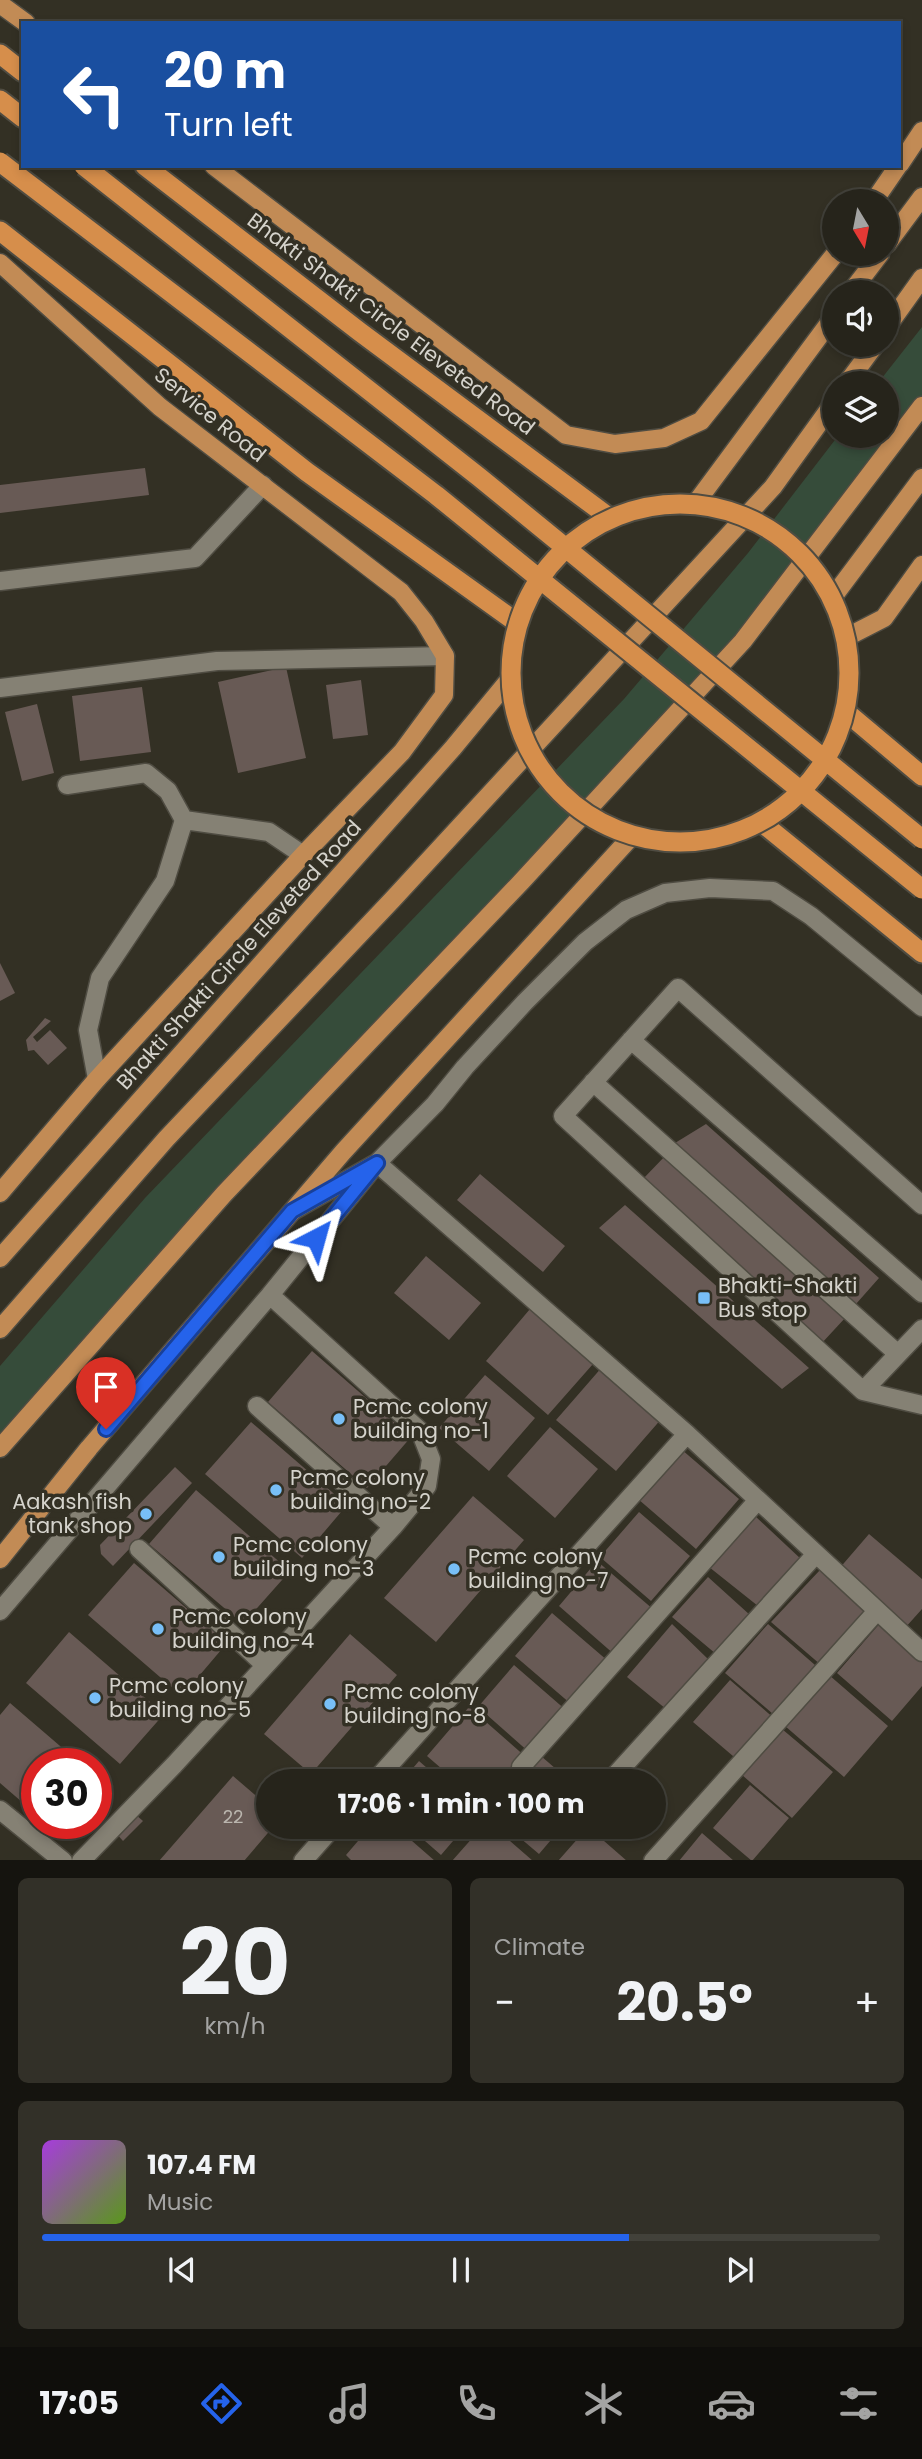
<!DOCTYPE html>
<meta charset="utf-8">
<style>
body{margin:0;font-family:Poppins,sans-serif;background:#323028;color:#f1f3f6;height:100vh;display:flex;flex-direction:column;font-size:26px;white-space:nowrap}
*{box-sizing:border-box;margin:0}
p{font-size:23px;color:#a4a4a3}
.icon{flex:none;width:38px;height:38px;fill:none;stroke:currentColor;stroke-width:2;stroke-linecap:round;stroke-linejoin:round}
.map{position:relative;height:1860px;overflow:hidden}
.sheet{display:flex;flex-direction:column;gap:18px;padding:18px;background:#15140f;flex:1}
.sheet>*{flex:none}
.banner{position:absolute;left:21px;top:21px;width:880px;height:147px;border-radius:0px;box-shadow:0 4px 10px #0003,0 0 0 2px #42413a;background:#1a4fa0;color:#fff;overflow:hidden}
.needle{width:46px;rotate:170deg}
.fabs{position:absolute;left:822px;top:189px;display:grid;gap:14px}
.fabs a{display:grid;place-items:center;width:77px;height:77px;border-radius:50%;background:#26241b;box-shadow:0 4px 10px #0003,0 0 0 2px #42413a;font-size:35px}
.speed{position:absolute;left:21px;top:1748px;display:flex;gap:14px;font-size:35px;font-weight:700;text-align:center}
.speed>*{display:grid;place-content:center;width:91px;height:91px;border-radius:50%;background:#26241b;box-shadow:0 4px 10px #0003,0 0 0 2px #42413a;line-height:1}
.speed .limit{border:10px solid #d22;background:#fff;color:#111}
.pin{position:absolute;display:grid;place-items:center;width:60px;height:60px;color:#fff;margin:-72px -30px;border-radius:50% 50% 50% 0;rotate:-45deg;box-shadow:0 0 7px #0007}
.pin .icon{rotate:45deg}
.me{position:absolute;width:77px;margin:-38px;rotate:39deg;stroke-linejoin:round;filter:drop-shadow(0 0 5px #0008)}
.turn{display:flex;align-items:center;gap:24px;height:147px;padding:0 28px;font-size:32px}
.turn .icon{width:91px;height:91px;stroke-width:2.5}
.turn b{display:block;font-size:49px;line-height:60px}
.big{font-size:52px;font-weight:700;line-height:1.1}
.sheet .card{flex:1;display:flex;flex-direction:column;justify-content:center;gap:10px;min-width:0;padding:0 24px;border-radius:10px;background:#323028}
.sheet .dial{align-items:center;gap:0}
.dial b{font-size:91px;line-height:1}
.song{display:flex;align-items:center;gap:21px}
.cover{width:84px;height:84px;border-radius:10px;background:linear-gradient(135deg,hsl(280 70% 55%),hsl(90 70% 35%))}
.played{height:7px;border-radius:4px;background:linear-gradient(90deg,#2563eb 70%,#42413a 70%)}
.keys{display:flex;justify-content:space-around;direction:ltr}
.heat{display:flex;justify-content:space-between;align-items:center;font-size:38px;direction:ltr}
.sheet .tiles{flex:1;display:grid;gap:18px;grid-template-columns:1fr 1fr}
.card:last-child{grid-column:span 2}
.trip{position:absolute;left:256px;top:1769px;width:410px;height:70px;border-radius:35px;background:#26241b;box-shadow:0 4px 10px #0003,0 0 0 2px #42413a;font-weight:700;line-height:70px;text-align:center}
.tabs{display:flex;height:112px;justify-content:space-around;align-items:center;background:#0f0e0b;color:#a4a4a3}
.tabs .icon{width:49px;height:49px}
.tabs .on{color:#2563eb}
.tabs b{font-size:32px;color:#f1f3f6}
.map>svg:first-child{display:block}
.green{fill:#364c3a}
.building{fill:#685a55}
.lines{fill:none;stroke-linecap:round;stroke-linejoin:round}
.service-casing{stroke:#4f4c42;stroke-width:21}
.minor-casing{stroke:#4f4c42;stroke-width:21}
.primary-casing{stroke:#4f4c42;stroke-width:21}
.trunk-casing{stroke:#4f4c42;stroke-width:23}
.service{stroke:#858174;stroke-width:18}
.minor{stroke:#858174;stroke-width:18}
.primary{stroke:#c28b55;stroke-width:18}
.trunk{stroke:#d68e4b;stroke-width:19}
.trunk-bridge-casing{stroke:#4f4c42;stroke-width:23;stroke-linecap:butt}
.trunk-bridge{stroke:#d68e4b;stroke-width:19}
.route-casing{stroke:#184099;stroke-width:18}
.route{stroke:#2563eb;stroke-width:12}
.poi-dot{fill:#78bff7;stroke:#333024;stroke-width:2.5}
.labels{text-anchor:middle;stroke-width:7;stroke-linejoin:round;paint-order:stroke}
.number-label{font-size:18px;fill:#bab5ae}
.street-label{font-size:21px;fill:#d5d3cc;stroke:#333024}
.poi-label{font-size:21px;fill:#d5d3cc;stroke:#333024;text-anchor:start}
</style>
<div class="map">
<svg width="922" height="1861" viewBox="0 0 922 1861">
<rect width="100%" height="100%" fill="#333024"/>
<path class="green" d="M922 327V397L769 599 589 799 0 1439V1366L145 1198 624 699 748 553 838 436H887V383H878Z"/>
<path class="building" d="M145 468 149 495 0 513V485Z
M286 667 306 758 238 773 218 682Z
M361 680 368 735 333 739 326 685Z
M142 687 151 752 80 761 72 696Z
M37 704 54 773 22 781 5 712Z
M0 963 15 993 0 1001Z
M45 1018 51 1021 33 1037 37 1042 50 1030 67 1048 48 1065 34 1050 28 1051 26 1040Z
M706 1124 879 1278 856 1304 675 1143Z
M667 1154 846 1317 821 1344 642 1180Z
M480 1174 565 1246 543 1272 457 1200Z
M625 1205 809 1368 782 1389 599 1228Z
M426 1256 481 1303 449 1340 394 1293Z
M530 1309 593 1364 548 1415 486 1361Z
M312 1351 411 1437 367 1488 268 1402Z
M603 1366 663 1417 616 1471 556 1420Z
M485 1375 535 1418 489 1471 439 1428Z
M251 1422 347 1505 302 1558 205 1474Z
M550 1427 598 1469 555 1518 507 1476Z
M681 1449 739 1499 696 1549 638 1499Z
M175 1467 192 1483 113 1566 101 1554 100 1545Z
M196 1490 290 1571 243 1624 149 1544Z
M473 1496 524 1540 436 1642 384 1598Z
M639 1512 690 1556 651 1601 600 1557Z
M754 1515 802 1560 758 1606 709 1567Z
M869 1534 922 1579V1609L905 1628 838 1570Z
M597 1561 654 1610 615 1655 559 1606Z
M134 1563 227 1643 182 1696 88 1615Z
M820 1570 866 1611 821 1665 771 1622Z
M708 1577 750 1615 716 1654 672 1617Z
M552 1613 608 1661 571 1704 515 1656Z
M881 1622 922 1658V1686L892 1721 837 1673Z
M672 1624 709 1660 666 1709 627 1677Z
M768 1624 815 1665 773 1714 725 1673Z
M69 1632 164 1714 120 1764 26 1683Z
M350 1634 397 1675 311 1774 264 1734Z
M514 1665 567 1711 530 1753 478 1707Z
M829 1675 888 1726 844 1777 785 1726Z
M730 1680 776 1720 740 1762 693 1722Z
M10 1703 81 1764H37V1815L0 1783V1715Z
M469 1707 527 1758 507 1782H457L427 1756Z
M782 1729 833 1772 792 1818 742 1775Z
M541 1756 571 1782H519Z
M419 1761 443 1782H401Z
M233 1776 268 1806V1827H273L244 1861H159Z
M96 1778 105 1785 96 1794Z
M750 1785 789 1818 752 1861 713 1828Z
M135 1814 143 1821 123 1841 116 1833Z
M47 1824H71L61 1835Z
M370 1827H396L435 1861H352L346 1855Z
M409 1827H465L441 1855Z
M482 1827H494L533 1861H452Z
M507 1827H562L539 1854Z
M588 1827 627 1861H558Z
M702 1833 734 1861H679Z"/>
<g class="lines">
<defs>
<path id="service" d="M0 581 195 558 263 485
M631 1040 922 1293
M593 1082 898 1354
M922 1205 678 988 563 1116 863 1391 922 1405
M863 1391 922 1329"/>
<path id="minor" d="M0 688 217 661 445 656
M67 785 146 773 168 791 184 820 165 881 100 978 88 1030 97 1079
M184 820 269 832 303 855
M294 1210 377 1163 435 1104 465 1067 525 1002 585 942 626 910 665 893 710 888 773 891 811 916 922 1007
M257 1406 393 1527
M139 1549 265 1665
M0 1611 270 1295 377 1163 687 1434 922 1652
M521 1767 758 1500
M374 1782 687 1434
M609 1782 816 1554
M0 1810 63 1861
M81 1861 174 1765 393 1527 427 1486 431 1459 420 1431 270 1295
M303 1861 333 1827
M653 1861 877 1611"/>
<path id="primary" d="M0 4 26 23
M900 164 922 131
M214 166 566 435 615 444 664 438 701 421 835 254
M874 201 898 166
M887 244 922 197
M0 263 160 407 401 592 424 621 445 656 444 695 402 752 303 855 97 1079 0 1193
M851 292 880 254
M887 327 922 278
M847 383 875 345
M695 504 835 315
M833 597 922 478
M847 637 884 618 922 565
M0 1258 453 748 509 680
M0 1329 166 1139 393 899 773 487 835 401
M0 1448 224 1194 522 881 743 641 922 406
M0 1559 89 1448 343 1152 632 836"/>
<path id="trunk" d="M0 54 23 72
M0 100 23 118
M145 166 360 332 610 518
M0 231 307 472 516 622
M846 712 922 776
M761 822 922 953"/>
</defs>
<use href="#service" class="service-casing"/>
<use href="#minor" class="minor-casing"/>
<use href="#primary" class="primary-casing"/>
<use href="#trunk" class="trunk-casing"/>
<use href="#service" class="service"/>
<use href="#minor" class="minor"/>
<use href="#primary" class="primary"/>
<use href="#trunk" class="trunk"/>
<defs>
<path id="trunk-bridge" d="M0 162 436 495 922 889
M84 166 479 477 922 839
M511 673a169 169 0 1 1 338 0a169 169 0 1 1-338 0Z"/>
</defs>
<use href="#trunk-bridge" class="trunk-bridge-casing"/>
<use href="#trunk-bridge" class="trunk-bridge"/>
</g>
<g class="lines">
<defs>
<path id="route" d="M106 1429 292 1211 377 1163 316 1238"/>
</defs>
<use href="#route" class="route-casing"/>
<use href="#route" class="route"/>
</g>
<g class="poi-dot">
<rect x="697" y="1291" width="14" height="14" rx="3.5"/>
<circle cx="339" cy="1419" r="7"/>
<circle cx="276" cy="1490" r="7"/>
<circle cx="146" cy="1514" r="7"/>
<circle cx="219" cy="1557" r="7"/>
<circle cx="454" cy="1569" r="7"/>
<circle cx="158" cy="1629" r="7"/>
<circle cx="95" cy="1698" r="7"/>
<circle cx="330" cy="1704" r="7"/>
</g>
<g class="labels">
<g class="number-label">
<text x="233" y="1823">22</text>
</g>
<g class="street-label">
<text transform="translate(391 324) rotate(37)" y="7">Bhakti Shakti Circle Eleveted Road</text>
<text transform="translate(210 415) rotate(39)" y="7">Service Road</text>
<text transform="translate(239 955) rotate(-48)" y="7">Bhakti Shakti Circle Eleveted Road</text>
</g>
<g class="poi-label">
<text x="718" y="1293">Bhakti-Shakti<tspan x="718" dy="24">Bus stop</tspan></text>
<text x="353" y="1414">Pcmc colony<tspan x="353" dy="24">building no-1</tspan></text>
<text x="290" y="1485">Pcmc colony<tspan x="290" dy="24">building no-2</tspan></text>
<text x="132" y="1509" text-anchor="end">Aakash fish<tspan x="132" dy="24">tank shop</tspan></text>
<text x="233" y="1552">Pcmc colony<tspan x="233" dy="24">building no-3</tspan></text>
<text x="468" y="1564">Pcmc colony<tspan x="468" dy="24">building no-7</tspan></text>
<text x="172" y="1624">Pcmc colony<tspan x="172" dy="24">building no-4</tspan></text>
<text x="109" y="1693">Pcmc colony<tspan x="109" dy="24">building no-5</tspan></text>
<text x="344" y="1699">Pcmc colony<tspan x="344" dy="24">building no-8</tspan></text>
</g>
</g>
</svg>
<div class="fabs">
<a><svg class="needle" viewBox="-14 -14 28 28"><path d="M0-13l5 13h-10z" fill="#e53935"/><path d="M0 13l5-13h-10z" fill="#a4a4a3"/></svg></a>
<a><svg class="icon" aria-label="sound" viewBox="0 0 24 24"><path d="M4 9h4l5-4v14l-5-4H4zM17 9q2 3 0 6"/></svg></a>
<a><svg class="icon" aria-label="layers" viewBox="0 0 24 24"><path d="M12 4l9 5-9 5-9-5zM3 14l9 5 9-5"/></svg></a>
</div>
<div class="speed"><div class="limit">30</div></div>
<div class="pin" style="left:106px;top:1429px;background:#d93025"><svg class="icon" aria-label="arrive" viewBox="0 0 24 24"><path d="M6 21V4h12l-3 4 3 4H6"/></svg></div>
<svg class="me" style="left:316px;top:1238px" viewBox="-20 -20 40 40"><path d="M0-17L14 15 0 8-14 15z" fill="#2563eb" stroke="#fff" stroke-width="4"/></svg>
<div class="trip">17:06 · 1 min · 100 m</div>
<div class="banner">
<div class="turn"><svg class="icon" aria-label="left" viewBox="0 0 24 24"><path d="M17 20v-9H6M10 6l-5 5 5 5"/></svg><div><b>20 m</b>Turn left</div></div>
</div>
</div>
<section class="sheet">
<div class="tiles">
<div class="card dial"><b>20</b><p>km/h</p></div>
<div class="card"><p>Climate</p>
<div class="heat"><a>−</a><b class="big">20.5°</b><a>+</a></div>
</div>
<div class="card">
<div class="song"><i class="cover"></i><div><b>107.4 FM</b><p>Music</p></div></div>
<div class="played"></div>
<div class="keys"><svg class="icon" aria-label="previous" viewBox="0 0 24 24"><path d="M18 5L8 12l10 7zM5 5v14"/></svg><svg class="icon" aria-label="pause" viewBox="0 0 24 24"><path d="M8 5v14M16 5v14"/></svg><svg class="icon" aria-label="next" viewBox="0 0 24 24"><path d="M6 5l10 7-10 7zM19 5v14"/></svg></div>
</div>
</div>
</section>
<nav class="tabs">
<b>17:05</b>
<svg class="icon on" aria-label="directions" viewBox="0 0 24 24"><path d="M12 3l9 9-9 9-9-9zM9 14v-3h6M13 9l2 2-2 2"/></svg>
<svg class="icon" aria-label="music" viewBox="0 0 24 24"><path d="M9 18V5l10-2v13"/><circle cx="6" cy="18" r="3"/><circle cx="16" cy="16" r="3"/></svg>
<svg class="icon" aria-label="phone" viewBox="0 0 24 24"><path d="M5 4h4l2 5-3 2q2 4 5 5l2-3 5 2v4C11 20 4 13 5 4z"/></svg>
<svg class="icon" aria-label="climate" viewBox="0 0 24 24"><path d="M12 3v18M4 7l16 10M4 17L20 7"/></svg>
<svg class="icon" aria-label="car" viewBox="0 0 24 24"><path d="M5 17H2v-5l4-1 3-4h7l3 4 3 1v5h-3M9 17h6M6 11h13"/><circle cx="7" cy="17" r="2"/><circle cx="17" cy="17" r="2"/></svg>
<svg class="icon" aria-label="filters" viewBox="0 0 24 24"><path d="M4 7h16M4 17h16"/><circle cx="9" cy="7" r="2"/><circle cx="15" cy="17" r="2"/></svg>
</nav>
